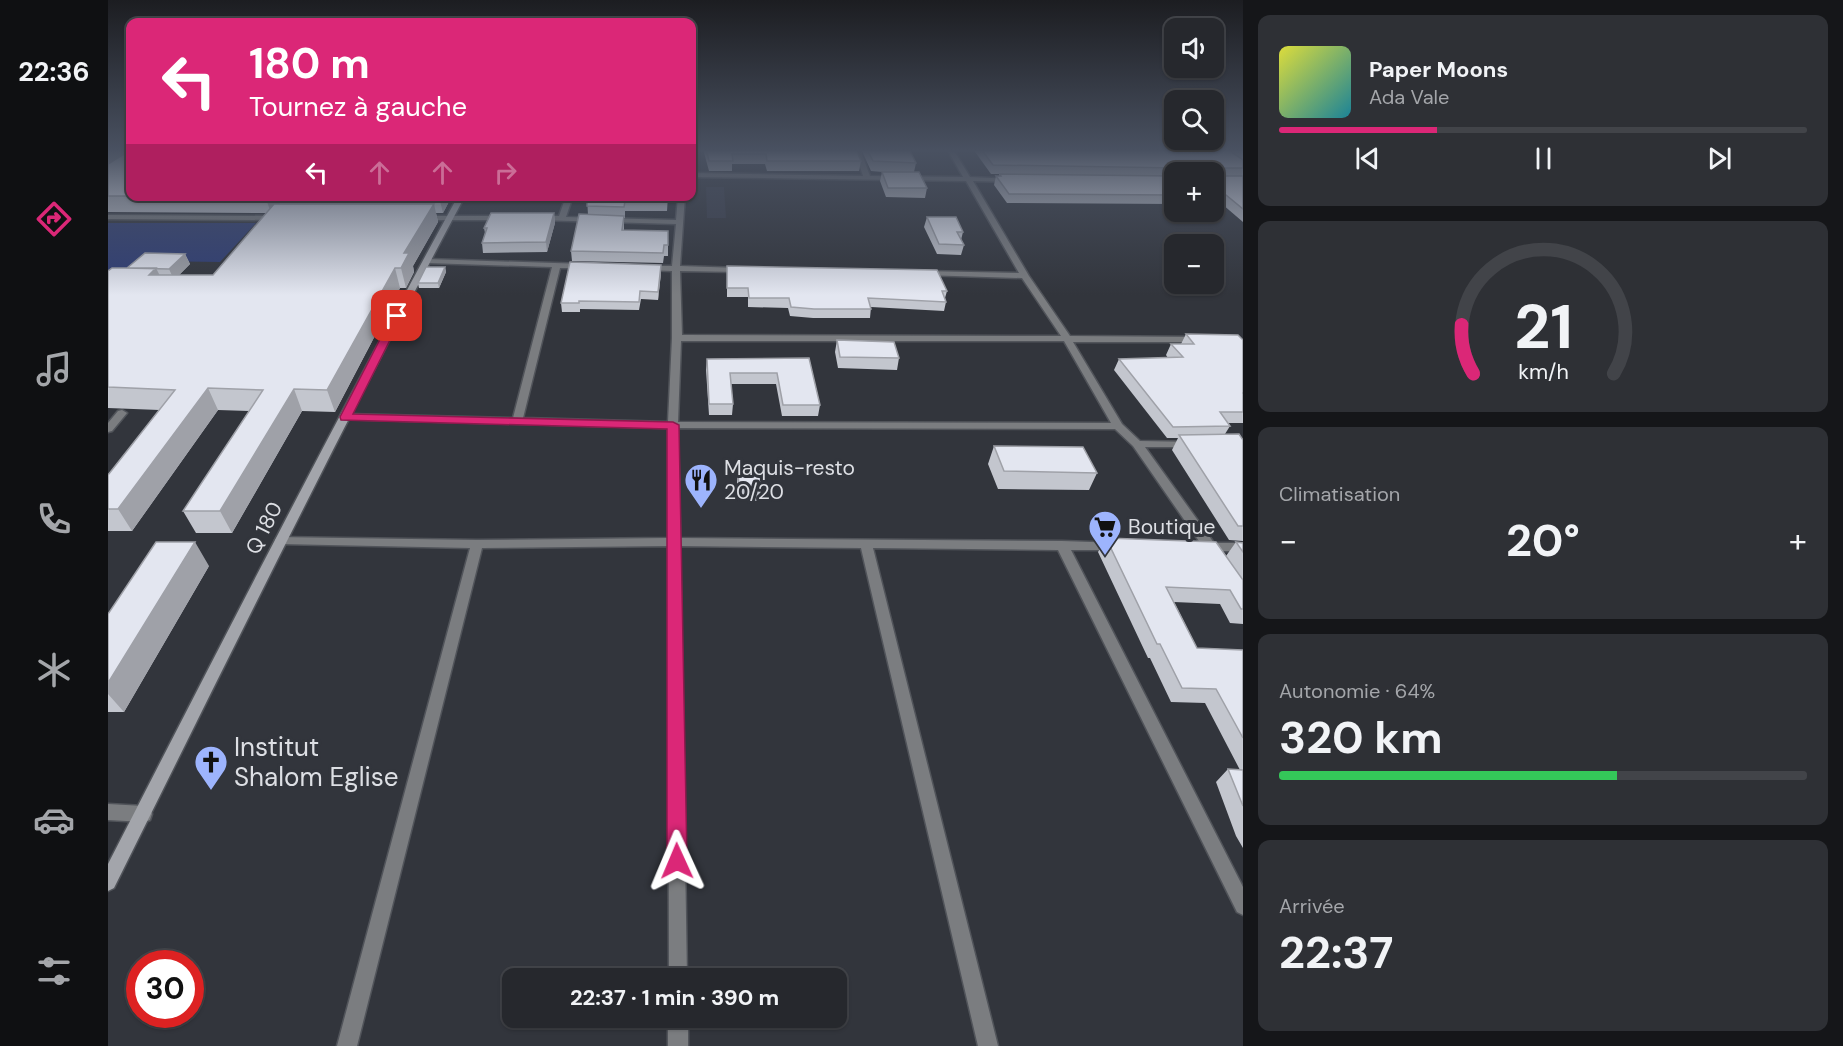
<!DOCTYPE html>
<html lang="fr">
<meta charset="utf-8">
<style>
body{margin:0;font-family:"DM Sans",sans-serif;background:#2e3035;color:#f1f3f6;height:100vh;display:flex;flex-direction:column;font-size:22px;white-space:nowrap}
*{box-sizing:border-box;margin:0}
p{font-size:20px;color:#a4a6aa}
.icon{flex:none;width:33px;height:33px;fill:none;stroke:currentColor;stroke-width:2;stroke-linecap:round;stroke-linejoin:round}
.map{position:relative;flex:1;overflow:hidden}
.details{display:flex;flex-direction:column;gap:15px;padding:15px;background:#151619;width:600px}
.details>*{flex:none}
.guide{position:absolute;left:18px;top:18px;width:570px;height:183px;border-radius:12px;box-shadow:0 2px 4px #0004,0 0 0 2px #424449;background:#db2777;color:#fff;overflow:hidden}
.buttons{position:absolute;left:1056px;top:18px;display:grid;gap:12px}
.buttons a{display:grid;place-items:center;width:60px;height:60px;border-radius:12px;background:#26282d;box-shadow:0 2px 4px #0004,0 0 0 2px #424449;font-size:30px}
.speed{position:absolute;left:18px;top:950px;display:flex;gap:12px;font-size:30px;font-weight:700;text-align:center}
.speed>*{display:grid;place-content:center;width:78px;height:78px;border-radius:50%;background:#26282d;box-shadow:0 2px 4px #0004,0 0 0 2px #424449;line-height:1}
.speed .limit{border:9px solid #d22;background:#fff;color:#111}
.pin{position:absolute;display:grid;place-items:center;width:51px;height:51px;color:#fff;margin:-26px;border-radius:12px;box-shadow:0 3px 9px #0006}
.me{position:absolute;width:66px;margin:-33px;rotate:359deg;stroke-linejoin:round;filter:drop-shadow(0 0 4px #0008)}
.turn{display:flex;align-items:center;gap:21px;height:126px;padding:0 24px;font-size:27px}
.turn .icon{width:78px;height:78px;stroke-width:2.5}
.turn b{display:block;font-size:42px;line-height:51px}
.lanes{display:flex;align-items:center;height:57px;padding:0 24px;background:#0003;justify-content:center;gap:30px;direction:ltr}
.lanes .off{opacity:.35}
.big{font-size:45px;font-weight:700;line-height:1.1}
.details .card{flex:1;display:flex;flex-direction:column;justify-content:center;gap:9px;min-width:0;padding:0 21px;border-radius:12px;background:#2e3035}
.details .dial{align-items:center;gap:0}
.dial svg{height:156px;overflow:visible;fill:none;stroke:#424449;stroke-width:7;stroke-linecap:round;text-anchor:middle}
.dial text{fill:#f1f3f6;stroke:none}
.song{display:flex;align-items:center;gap:18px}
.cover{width:72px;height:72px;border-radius:9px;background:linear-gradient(135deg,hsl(60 70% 55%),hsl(190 70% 35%))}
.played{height:6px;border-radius:3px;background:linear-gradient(90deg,#db2777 30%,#424449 30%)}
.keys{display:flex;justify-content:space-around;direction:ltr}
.heat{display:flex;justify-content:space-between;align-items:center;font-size:33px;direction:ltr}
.charge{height:9px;border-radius:4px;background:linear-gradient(90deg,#34c759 64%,#424449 0)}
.trip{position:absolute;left:394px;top:968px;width:345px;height:60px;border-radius:12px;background:#26282d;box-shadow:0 2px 4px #0004,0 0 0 2px #424449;font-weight:700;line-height:60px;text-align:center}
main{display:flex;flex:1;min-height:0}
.tabs{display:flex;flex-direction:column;width:108px;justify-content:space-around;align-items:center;background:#0f1012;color:#a4a6aa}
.tabs .icon{width:42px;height:42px}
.tabs .on{color:#db2777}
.tabs b{font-size:27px;color:#f1f3f6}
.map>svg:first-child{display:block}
.built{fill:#3a3e4b}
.green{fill:#303e75}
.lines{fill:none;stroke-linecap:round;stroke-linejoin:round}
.street-casing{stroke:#51545a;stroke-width:3}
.secondary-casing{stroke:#51545a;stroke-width:3}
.street{fill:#7b7d80;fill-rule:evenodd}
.secondary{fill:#a3a5ab;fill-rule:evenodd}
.wall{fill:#c3c6ce}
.shaded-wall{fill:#9fa1a8}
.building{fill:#e3e6f0;stroke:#9fa1a8;stroke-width:1.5}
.route{fill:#db2777;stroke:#8e194d;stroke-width:1.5}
.labels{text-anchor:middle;stroke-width:6;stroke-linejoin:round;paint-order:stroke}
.poi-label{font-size:21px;fill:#dddfe4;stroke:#32353c;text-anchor:start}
.street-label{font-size:21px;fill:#dddfe4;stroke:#32353c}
.near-poi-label{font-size:26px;fill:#dddfe4;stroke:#32353c;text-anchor:start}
</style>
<main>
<nav class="tabs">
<b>22:36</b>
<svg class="icon on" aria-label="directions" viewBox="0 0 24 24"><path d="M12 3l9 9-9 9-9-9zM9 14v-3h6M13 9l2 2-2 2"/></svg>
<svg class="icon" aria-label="music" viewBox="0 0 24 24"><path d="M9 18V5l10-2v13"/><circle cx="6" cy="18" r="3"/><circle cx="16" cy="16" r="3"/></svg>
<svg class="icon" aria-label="phone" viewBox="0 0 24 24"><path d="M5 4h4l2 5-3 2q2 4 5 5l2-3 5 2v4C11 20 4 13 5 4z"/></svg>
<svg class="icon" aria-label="climate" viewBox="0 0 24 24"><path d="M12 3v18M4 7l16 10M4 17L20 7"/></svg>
<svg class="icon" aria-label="car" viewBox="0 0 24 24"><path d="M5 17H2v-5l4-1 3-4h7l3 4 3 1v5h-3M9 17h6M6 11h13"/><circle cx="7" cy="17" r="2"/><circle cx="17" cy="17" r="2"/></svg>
<svg class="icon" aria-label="filters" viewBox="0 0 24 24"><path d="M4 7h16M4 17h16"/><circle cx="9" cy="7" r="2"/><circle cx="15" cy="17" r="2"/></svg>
</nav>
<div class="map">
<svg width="1135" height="1046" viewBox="0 0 1135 1046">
<rect width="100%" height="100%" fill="#32353c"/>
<path class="built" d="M598 187H616L618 218H599Z"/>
<path class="green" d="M0 223H148L112 262 40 261 24 276 0 275Z"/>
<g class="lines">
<defs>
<path id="street" d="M746 149H752L762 176 855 177 839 149H845L862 177 905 179 906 180 903 182 865 181 921 276 962 336 1095 337 1097 339 1092 342H965L1014 424 1032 441 1087 442 1088 444 1087 446 1083 447H1037L1106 543H1135V551H1112L1110 555C1105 557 1102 556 1099 551L1093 550 1091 547 1093 544 1025 446 1007 429 570 428 572 538 954 541 1012 543 1014 546 1008 550H963L1135 887V915L1129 912 950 550 765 548 890 1046H870L753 548 572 546 579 978H561L560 546 374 548 249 1046H229L362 548 173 544 167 540 169 537 369 540 560 538V428L233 419 232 417 237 414 405 418 444 267 319 263 315 261 319 259 477 264 481 266 477 268H452L415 418 560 422 564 338V271L539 270 535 268 539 266H564L568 224 429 220 428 218 432 216H451L458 196H465L458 217 568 220 570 196H577L572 266 632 268 636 270 632 272 572 271 574 335 953 336 914 278 815 275 811 273 815 271 911 273 858 181 584 177V173L755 176ZM573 341H956L1003 423 570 422Z
M0 215 168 216 172 218 168 220 0 219Z
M312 216H396L400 218 396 220H312Z
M14 410 19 413 4 431 0 432V423L10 411Z
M0 804 36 806 42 808 44 814 42 820 36 822 0 820Z
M560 1017H580V1046H560Z"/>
<path id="secondary" d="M350 196H357C235 425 121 657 6 888L0 891V864C115 640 229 417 350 196Z"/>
</defs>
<use href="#street" class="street-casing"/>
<use href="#secondary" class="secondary-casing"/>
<use href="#street" class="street"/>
<use href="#secondary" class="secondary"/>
</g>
<path class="wall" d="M0 149H22V196H344L335 213H328L330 222 305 266 306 272 298 288H292L227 412 194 411 124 533H88L75 511 141 411 110 410 24 531H0V475L51 410 0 408V271L19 268 77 254 82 264 71 275H105L159 213 0 212Z
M595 149H748L753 161 751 171H659L657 164H624V171H601Z
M753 149H801L808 163 806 172 819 188 817 198 778 197 772 181 774 172H775L763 171Z
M865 149H1135V222L1114 204H1106V172H1066V204L899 203 886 185 888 176H891V174H883Z
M560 196 559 211H517V218H516V230L560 231V256H556L555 263 464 261 463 251 480 215 479 197H478Z
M446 213 447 223 439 252 375 253 374 243 377 233 376 228Z
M819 217 855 232 853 240 856 245 853 255 829 254 816 227Z
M553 265V273L550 300 533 299 531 310 472 309V312H454L453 303Z
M619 266 839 291 837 298 838 302 836 311 763 307 762 318H705L682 316 680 308 640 307V297H619Z
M337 267 338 272 331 288H311L310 283Z
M1078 334 1135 340V423H1120L1122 426 1117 434 1135 440V541L1121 540 1064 450 1070 438H1059L1006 370 1011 359 1060 358 1058 355 1063 344H1073Z
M729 340 791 358 789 370 730 368 727 352Z
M701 358 712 405 710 416H674L668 384H623L625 404 624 415H601L598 370 599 359Z
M886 446 989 473 981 490 890 489 880 464Z
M630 471 653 489 652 501 630 500 629 482Z
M998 538 1118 556 1128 542 1135 543V624L1122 623 1112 604 1066 602 1089 648 1135 650V848L1128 836 1108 782 1120 769 1132 770 1097 703 1063 702 1042 658H1040L990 552Z
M101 566 16 712H0V614Z"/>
<path class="shaded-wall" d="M8 149H15L21 160 0 174V154Z
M157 196H171L173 202 163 213Z
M332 196H344L335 213 331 197Z
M326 204 330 222 305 266 306 272 298 288 293 268 296 253Z
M446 213 447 223 439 252 438 242Z
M77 254 82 264 66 280 61 269Z
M553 265V273L550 300V292Z
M337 267 338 272 331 288 330 283Z
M48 268 58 288 41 275Z
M287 268 292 288 227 412 219 390Z
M100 388 110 410 24 531 10 509Z
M186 389 194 411 124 533 112 511Z
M87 542 101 566 16 712 0 694V683Z"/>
<path class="building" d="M0 149H8L0 154Z
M17 149H22V196H0V164L16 154Z
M598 149H748L753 161H659L658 154H624L625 161H601Z
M759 149H801L808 163 765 161Z
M873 149H1119L1135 160V168H1110L1108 176H1135V209L1118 195H1106V172H1071L1072 170 1070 168 885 165Z
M774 172H811L819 188H780Z
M892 174 1066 176V195L901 194 888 176H893Z
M184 196H332L331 197Z
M479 196H559V201H517L516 207 479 206Z
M166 204H326L296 253H301L293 268H287L219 390 186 389 112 511H75L155 390 100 388 10 509H0V475L67 390 0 387V271L4 268H48L41 275H105Z
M383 213H446L438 242 374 243 379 228H376Z
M471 214 516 216 514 230 560 231V245H556L555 253 463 251Z
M819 217H848L855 232H849L856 245 831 244Z
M37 253 77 254 61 269 19 268Z
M462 262 553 265 550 292 532 291 531 302 471 301V303H453Z
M619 266 829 270 839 291H834L838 302 760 298 763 309H706L683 307 681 298H641L640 288H619Z
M318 267H337L330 283H310Z
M1078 334 1130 335 1135 340V393H1134H1135V412H1112L1122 426 1065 427 1011 359 1075 357 1063 344H1086Z
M729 340 786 342 791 358 732 357Z
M701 358 712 405H675L669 373H622L625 404H601L599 359Z
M1131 434 1135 440V526H1130L1071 435Z
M886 446 975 447 989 473 896 471Z
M630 471H652L653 489 631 488Z
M998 538 1108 542 1135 580V609H1133L1122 590 1058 587 1089 648 1135 650V738L1108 689 1074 688 1052 644H1049Z
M48 542H87L0 683V614Z
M1128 542 1135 543V552Z
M1120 769 1135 770V806Z"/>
<linearGradient id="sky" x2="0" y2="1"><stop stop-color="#1c1d21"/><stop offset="0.51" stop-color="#495161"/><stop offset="1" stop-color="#495161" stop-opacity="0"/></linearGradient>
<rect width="1135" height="295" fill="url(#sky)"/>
<path class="route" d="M285 314 294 316 245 414 565 422 571 425 579 861 576 868 569 870 562 868 559 861V429L233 420 232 417Z"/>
<defs>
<symbol id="restaurant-pin" viewBox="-11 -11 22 30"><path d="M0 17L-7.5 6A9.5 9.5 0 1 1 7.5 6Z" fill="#9db4fd" stroke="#32353c"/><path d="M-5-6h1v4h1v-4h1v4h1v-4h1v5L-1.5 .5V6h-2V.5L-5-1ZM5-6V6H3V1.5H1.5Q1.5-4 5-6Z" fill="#111"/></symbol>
<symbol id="supermarket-pin" viewBox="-11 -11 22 30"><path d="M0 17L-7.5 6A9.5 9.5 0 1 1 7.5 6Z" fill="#9db4fd" stroke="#32353c"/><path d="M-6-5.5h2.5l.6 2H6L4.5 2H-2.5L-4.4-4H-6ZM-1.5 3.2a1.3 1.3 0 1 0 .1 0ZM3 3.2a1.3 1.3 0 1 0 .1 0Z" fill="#111"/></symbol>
<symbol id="church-pin" viewBox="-11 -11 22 30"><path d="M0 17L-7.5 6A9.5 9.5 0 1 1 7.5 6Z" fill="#9db4fd" stroke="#32353c"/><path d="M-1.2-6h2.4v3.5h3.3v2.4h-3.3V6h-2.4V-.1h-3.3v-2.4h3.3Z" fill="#111"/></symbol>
</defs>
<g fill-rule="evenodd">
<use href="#restaurant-pin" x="574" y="461" width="38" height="52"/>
<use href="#supermarket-pin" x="978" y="508" width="38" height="52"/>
<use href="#church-pin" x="84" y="743" width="38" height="52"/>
</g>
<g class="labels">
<g class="poi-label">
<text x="616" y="475">Maquis-resto<tspan x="616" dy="24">20/20</tspan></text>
<text x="1020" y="534">Boutique</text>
</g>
<g class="street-label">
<text transform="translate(156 528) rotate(-63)" y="7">Q 180</text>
</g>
<g class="near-poi-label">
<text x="126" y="756">Institut<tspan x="126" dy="30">Shalom Eglise</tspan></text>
</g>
</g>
</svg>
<div class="buttons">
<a><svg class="icon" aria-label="sound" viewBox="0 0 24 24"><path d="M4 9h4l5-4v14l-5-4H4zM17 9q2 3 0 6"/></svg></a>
<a><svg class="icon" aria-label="search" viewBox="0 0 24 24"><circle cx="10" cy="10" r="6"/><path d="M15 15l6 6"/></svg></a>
<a>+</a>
<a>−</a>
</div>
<div class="speed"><div class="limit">30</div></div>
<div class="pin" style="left:289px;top:316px;background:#d93025"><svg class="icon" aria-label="arrive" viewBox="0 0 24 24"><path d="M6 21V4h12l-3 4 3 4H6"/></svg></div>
<svg class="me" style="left:569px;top:861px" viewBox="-20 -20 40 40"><path d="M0-17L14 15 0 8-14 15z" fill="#db2777" stroke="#fff" stroke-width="4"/></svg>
<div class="trip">22:37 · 1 min · 390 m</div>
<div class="guide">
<div class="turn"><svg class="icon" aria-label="left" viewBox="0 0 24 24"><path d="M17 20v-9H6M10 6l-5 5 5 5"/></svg><div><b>180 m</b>Tournez à gauche</div></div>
<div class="lanes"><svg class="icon" aria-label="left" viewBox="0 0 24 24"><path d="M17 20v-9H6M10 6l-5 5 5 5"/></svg><svg class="icon off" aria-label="ahead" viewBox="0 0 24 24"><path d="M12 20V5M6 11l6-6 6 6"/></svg><svg class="icon off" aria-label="ahead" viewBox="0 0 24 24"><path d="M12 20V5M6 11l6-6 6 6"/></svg><svg class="icon off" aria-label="right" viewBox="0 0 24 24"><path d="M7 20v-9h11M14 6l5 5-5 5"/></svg></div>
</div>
</div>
<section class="details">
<div class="card">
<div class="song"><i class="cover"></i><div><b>Paper Moons</b><p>Ada Vale</p></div></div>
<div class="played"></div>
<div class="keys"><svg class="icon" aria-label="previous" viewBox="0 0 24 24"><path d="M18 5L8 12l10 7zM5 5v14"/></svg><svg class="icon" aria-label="pause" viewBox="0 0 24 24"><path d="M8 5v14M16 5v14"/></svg><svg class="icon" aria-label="next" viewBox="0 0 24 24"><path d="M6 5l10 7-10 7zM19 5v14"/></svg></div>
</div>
<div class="card dial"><svg viewBox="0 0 100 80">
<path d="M14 69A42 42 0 1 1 86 69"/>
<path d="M14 69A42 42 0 0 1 8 44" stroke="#db2777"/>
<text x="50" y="56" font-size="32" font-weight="700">21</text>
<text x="50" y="72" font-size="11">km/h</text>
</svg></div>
<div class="card"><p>Climatisation</p>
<div class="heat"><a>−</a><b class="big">20°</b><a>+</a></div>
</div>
<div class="card"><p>Autonomie · 64%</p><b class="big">320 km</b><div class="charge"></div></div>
<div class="card"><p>Arrivée</p><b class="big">22:37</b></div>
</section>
</main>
